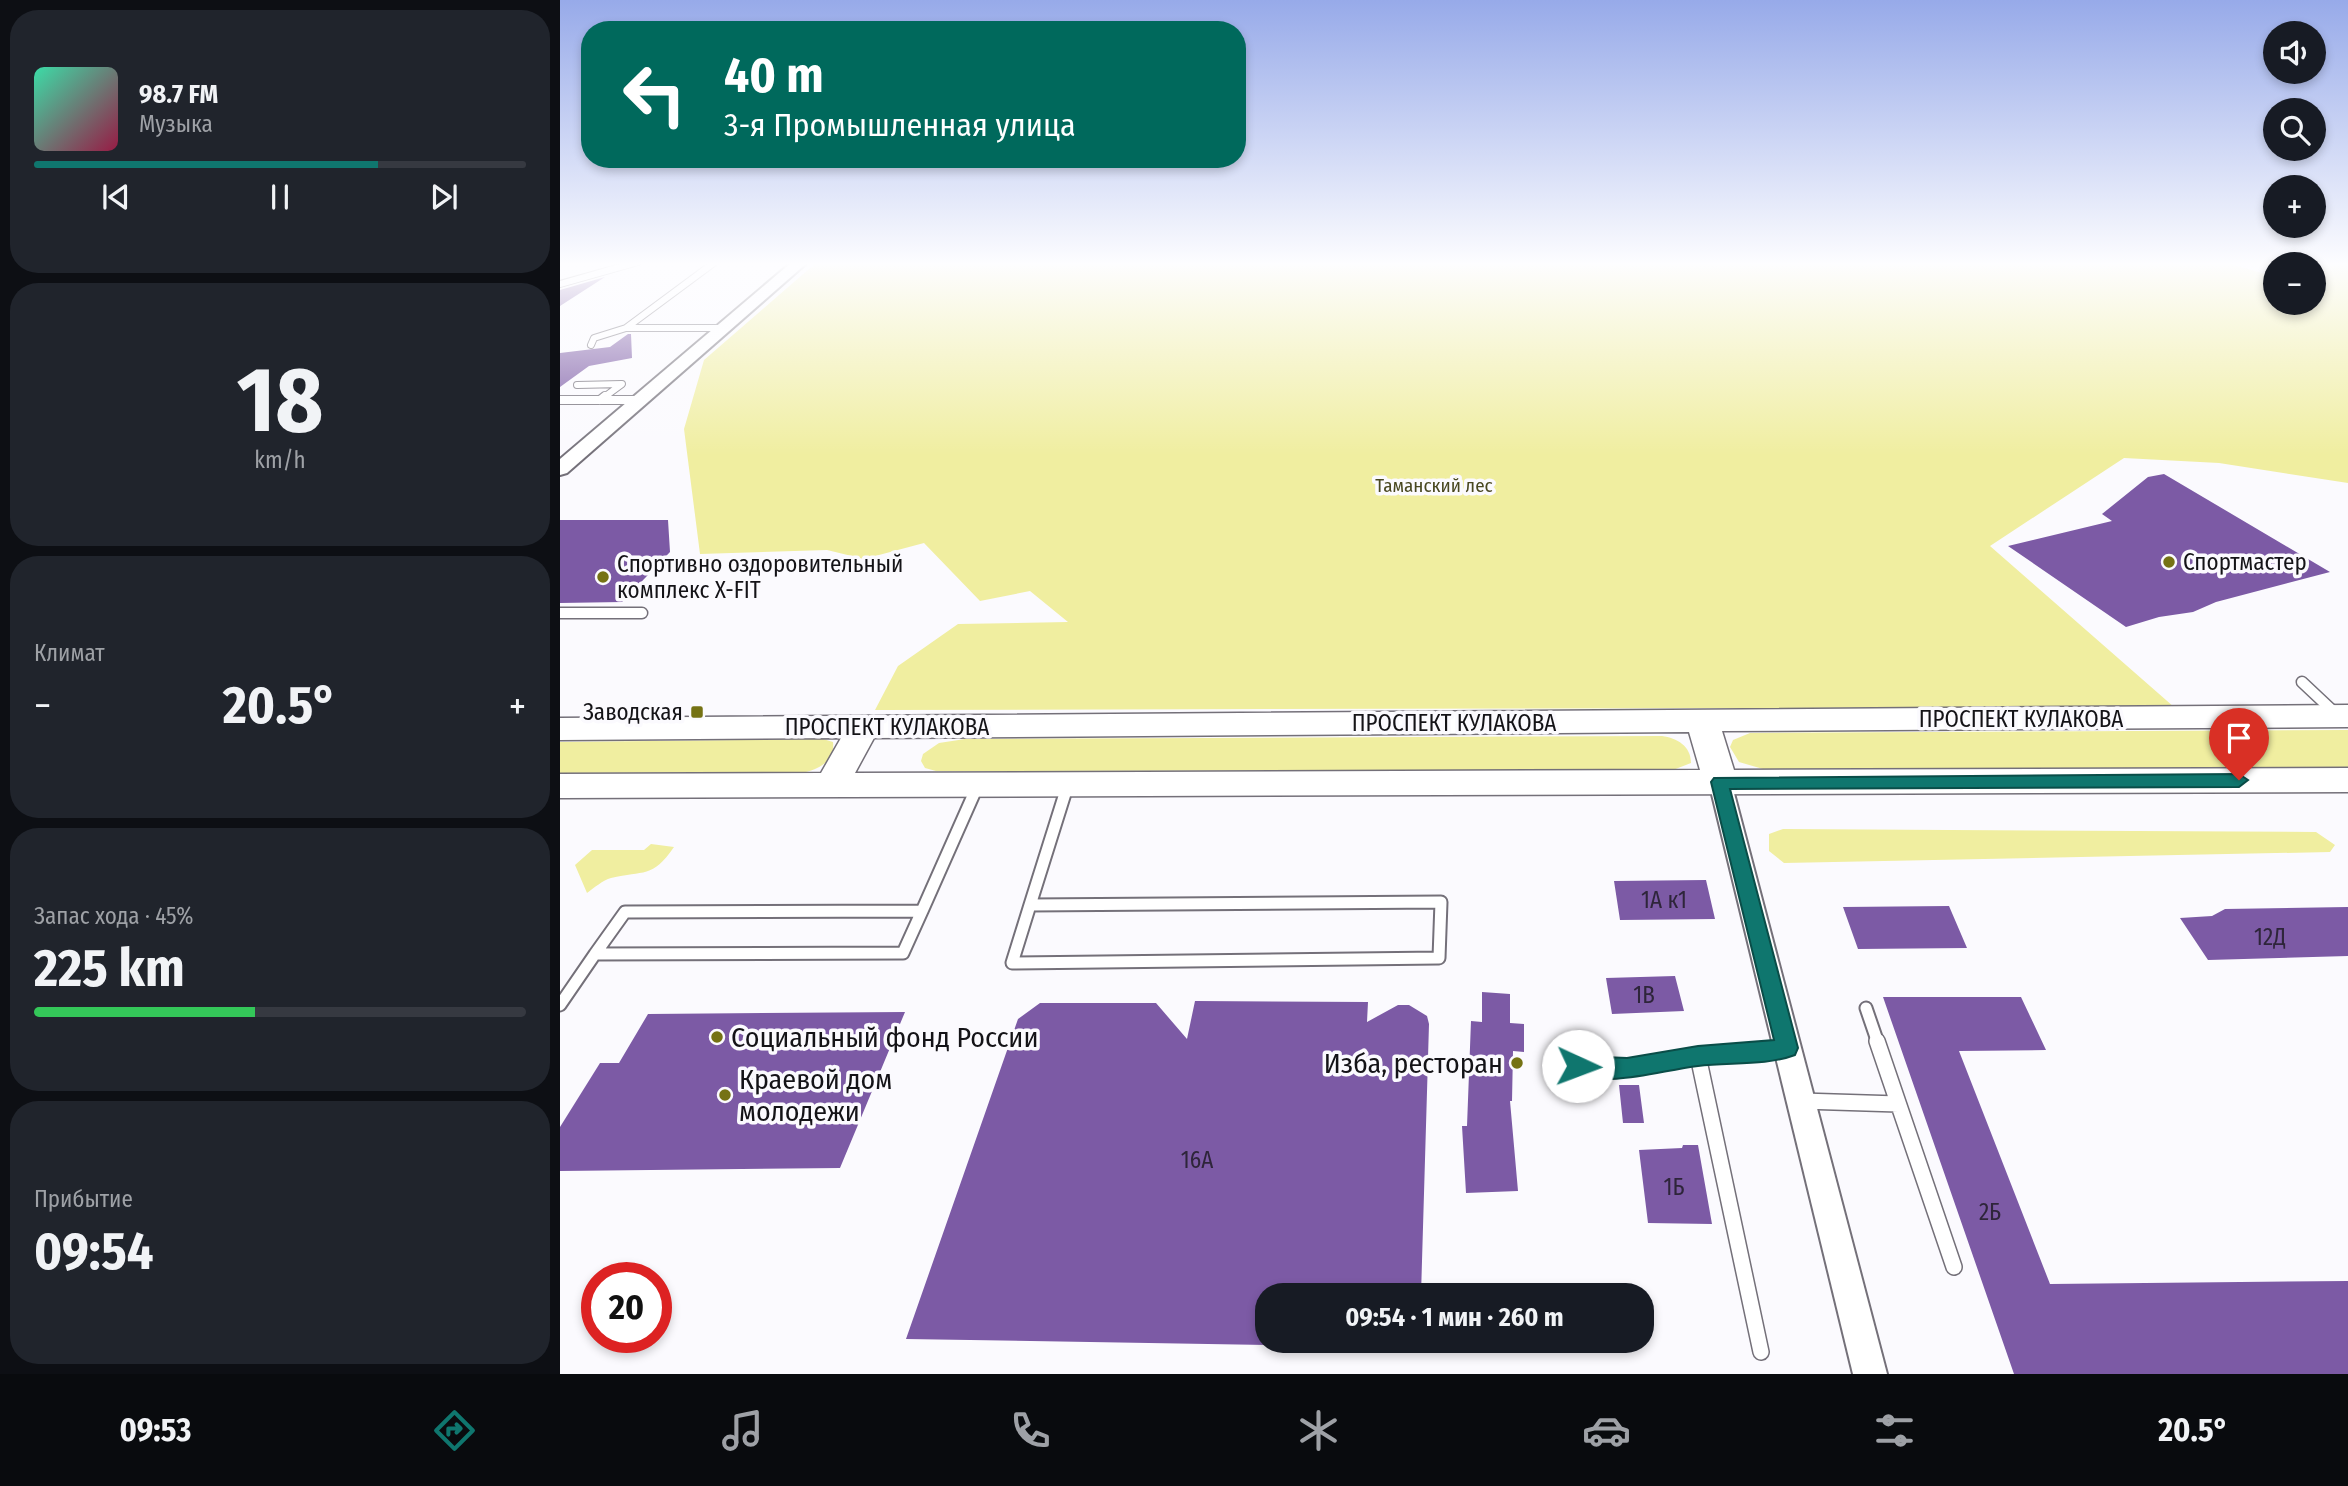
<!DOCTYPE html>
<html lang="ru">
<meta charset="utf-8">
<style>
body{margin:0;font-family:"Fira Sans Condensed",sans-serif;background:#20242c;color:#f1f3f6;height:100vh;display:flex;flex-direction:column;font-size:26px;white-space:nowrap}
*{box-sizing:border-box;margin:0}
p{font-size:23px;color:#9ea1a6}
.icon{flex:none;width:38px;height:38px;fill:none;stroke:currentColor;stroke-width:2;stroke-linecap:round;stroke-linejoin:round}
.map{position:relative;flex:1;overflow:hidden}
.side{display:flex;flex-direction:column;gap:10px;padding:10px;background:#0d0f14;width:560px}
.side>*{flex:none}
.hud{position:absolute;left:21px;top:21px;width:665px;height:147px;border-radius:28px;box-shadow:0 4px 10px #0003;background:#00695c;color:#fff;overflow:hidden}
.controls{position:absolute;left:1703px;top:21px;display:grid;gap:14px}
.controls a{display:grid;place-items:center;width:63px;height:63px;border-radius:50%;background:#171b24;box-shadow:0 4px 10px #0003;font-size:35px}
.speed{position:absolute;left:21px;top:1262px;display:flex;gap:14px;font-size:35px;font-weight:700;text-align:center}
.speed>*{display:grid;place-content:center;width:91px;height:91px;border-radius:50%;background:#171b24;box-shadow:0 4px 10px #0003;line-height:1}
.speed .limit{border:10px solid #d22;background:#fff;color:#111}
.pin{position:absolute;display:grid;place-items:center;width:60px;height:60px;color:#fff;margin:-72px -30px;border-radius:50% 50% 50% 0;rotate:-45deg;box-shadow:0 0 7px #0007}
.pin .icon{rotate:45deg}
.me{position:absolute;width:77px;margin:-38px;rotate:92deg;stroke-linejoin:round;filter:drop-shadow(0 0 5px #0008)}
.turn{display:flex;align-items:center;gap:24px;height:147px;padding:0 28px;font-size:32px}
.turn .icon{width:91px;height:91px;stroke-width:2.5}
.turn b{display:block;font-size:49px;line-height:60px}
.big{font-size:52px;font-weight:700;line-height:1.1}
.side .tile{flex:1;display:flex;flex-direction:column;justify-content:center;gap:10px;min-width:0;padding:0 24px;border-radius:28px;background:#20242c}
.side .dial{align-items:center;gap:0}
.dial b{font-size:91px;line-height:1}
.song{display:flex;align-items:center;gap:21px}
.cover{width:84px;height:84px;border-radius:10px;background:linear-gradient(135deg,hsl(160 70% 55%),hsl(340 70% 35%))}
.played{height:7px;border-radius:4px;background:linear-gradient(90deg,#0f766e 70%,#363941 70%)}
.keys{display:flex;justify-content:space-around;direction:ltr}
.heat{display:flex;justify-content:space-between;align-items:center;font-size:38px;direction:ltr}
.charge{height:10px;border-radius:5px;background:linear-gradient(90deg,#34c759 45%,#363941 0)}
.trip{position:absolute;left:695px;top:1283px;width:399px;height:70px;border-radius:28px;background:#171b24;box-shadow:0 4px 10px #0003;font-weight:700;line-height:70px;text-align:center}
.tab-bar{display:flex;height:112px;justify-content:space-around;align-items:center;background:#090b0e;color:#9ea1a6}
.tab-bar .icon{width:49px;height:49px}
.tab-bar .selected{color:#0f766e}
.tab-bar b{font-size:32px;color:#f1f3f6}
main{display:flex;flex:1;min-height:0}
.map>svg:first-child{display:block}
.green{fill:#f0eea0}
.building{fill:#7c5aa5}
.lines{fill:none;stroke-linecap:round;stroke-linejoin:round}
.service-far4-casing{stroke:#747079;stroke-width:8}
.service-far3-casing{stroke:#747079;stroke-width:10}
.service-far2-casing{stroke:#747079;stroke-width:13}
.service-far1-casing{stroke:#747079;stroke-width:15}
.service-casing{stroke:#747079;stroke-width:18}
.minor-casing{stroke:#747079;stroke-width:4}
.tertiary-casing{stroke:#747079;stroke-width:4}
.primary-casing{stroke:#747079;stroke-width:3}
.service-far4{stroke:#fff;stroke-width:6}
.service-far3{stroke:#fff;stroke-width:8}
.service-far2{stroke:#fff;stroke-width:10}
.service-far1{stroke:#fff;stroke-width:11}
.service{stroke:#fff;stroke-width:15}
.minor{fill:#fff;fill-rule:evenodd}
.tertiary{fill:#fff;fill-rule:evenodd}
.primary{fill:#fff;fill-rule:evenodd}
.route{fill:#0f766e;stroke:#0a4d48;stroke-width:2}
.poi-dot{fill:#757214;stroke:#fbfafe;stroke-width:2.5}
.labels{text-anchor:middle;stroke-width:7;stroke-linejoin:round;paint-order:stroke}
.far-park-label{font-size:19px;fill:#494820;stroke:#fbfafe}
.poi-label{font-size:23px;fill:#141317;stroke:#fbfafe;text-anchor:start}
.street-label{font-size:23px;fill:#141317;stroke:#fbfafe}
.near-number-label{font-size:23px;fill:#2e253a}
.near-poi-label{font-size:28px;fill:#141317;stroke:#fbfafe;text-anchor:start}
</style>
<main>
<section class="side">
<div class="tile">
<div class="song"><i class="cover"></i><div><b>98.7 FM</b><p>Музыка</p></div></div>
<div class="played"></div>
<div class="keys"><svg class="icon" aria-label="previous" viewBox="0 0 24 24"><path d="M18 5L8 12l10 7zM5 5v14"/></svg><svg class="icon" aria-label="pause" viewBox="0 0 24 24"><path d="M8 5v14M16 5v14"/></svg><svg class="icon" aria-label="next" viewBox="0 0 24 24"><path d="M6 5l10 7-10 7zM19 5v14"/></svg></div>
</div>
<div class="tile dial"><b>18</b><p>km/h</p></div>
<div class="tile"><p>Климат</p>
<div class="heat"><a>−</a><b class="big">20.5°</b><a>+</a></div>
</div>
<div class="tile"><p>Запас хода · 45%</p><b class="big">225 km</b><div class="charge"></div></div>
<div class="tile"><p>Прибытие</p><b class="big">09:54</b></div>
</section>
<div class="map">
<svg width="1788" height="1374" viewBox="0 0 1788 1374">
<rect width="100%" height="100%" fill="#fbfafe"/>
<path class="green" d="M257 262H1665L1715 277V303H1754V264H1715V270L1702 263 1788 262V483L1659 463 1564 458 1430 546 1614 707 315 710 338 666 398 624 508 622 470 591 420 601 364 543 304 559 267 550 140 554 124 429 144 360Z
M1788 730V768L1203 769 1179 762 1170 747 1173 740 1190 733Z
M1102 736C1117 738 1131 746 1131 763L1113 770 376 771 365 768 361 761 363 754 379 743 405 739Z
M263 739 273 742C275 759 262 768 246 772L0 773V742Z
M1223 829 1756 832 1775 845 1770 852 1224 863 1209 851V834Z
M91 844 114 847C92 879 84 870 51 878 43 880 34 888 27 893L15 865 32 850H84Z"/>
<path class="building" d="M45 277 0 306V290Z
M68 334H71L72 358 29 366 0 387V353L50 347Z
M1604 474 1770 572 1656 602 1633 612 1599 617 1566 627 1448 546 1552 521 1542 514 1588 477Z
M0 520H108L110 552 62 602 0 603Z
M1146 880 1155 919 1060 920 1054 881Z
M1389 906 1407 948 1298 949 1283 907Z
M1788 907V956L1648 960 1620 918 1652 916 1665 909Z
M1115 976 1124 1011 1052 1014 1046 978Z
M922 992 950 994V1023L964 1024V1052L953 1051 952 1101H950L958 1191 906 1193 902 1126H907L911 1021 922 1022Z
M1323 997H1461L1486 1050 1399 1051 1490 1284 1788 1281V1374H1454Z
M635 1001 808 1002 807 1022 838 1005H849L867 1016 869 1024 861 1295H707V1345L346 1339 458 1019 480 1003H596L627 1039Z
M345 1012 280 1168 0 1171V1127L40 1063H59L88 1014Z
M1059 1085H1079L1084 1123H1063Z
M1123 1145H1138L1152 1224 1088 1223 1079 1150 1122 1148Z"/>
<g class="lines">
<defs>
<path id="service-far4" d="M155 262 66 328H165
M0 284 78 262
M31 345 34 338 66 328
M17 385 62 384 43 398"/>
<path id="service-far3" d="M0 400H80
M40 400 45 396"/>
<path id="service-far2" d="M0 613H82
M1742 682 1775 713"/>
<path id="service-far1" d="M881 902 879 958 452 963 470 905Z
M470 905 508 784
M362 911 343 953 35 954 65 912Z
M362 911 417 787
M0 1005 35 954
M1306 1008 1318 1043"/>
<path id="service" d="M1317 1041 1394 1267
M1138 1056 1201 1352
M1018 1066 1067 1068 1138 1056 1226 1048
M1242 1101 1338 1104"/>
<path id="minor" d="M1160 775 1167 777 1171 782 1327 1374H1293L1149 782 1153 777Z"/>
<path id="tertiary" d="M232 262H248L7 473 0 475V459Z"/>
<path id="primary" d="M1788 705V727L1162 731 1174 770 1788 768V792L0 798V774L261 773 281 738 0 740V718ZM1129 732 1140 770 295 773 314 738Z"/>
</defs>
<use href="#service-far4" class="service-far4-casing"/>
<use href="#service-far3" class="service-far3-casing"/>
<use href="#service-far2" class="service-far2-casing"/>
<use href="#service-far1" class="service-far1-casing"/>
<use href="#service" class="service-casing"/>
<use href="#minor" class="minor-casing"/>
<use href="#tertiary" class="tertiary-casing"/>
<use href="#primary" class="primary-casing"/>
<use href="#service-far4" class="service-far4"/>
<use href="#service-far3" class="service-far3"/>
<use href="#service-far2" class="service-far2"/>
<use href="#service-far1" class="service-far1"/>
<use href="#service" class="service"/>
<use href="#minor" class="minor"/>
<use href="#tertiary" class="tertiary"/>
<use href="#primary" class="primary"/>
</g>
<linearGradient id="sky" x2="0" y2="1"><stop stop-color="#97aae9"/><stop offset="0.58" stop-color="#fdfdff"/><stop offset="1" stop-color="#fdfdff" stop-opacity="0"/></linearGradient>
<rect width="1788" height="455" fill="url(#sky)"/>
<path class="route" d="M1679 774 1688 780 1679 787 1170 789 1238 1048 1235 1055C1206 1066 1169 1062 1138 1066 1097 1071 1050 1088 1010 1073L1007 1066 1010 1059 1018 1056 1067 1058 1138 1046 1214 1040 1151 782 1154 778Z"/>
<g class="poi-dot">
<circle cx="1609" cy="562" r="7"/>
<circle cx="43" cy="577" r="7"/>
<rect x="130" y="705" width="14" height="14" rx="3.5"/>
<circle cx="157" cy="1037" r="7"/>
<circle cx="957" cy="1063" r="7"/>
<circle cx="165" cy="1095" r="7"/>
</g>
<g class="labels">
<g class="far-park-label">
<text x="874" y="492">Таманский лес</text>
</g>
<g class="poi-label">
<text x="1623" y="570">Спортмастер</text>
<text x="57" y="572">Cпортивно оздоровительный<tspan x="57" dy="26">комплекс X-FIT</tspan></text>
<text x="123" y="720" text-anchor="end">Заводская</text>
</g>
<g class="street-label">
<text x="1461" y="727">ПРОСПЕКТ КУЛАКОВА</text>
<text x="894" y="731">ПРОСПЕКТ КУЛАКОВА</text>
<text x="327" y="735">ПРОСПЕКТ КУЛАКОВА</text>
</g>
<g class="near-number-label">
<text x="1104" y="908">1А к1</text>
<text x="1710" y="945">12Д</text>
<text x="1084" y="1003">1В</text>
<text x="637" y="1168">16А</text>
<text x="1114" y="1195">1Б</text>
<text x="1430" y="1220">2Б</text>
</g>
<g class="near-poi-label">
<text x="171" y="1047">Социальный фонд России</text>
<text x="943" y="1073" text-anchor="end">Изба, ресторан</text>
<text x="179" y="1089">Краевой дом<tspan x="179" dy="32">молодежи</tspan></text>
</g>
</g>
</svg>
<div class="controls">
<a><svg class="icon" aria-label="sound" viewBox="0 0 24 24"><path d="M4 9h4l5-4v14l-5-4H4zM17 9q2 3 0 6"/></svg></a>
<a><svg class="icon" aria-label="search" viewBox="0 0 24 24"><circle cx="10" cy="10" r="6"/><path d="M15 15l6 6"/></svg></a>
<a>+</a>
<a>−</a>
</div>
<div class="speed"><div class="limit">20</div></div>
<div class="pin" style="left:1679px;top:780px;background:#d93025"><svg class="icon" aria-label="arrive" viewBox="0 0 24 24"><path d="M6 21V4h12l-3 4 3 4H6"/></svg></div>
<svg class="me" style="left:1018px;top:1066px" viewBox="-20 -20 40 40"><circle r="19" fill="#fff"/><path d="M0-13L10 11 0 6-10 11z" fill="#0f766e"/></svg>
<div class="trip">09:54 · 1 мин · 260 m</div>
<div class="hud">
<div class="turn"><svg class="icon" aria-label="left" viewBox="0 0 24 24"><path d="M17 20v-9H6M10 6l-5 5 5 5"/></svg><div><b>40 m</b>3-я Промышленная улица</div></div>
</div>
</div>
</main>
<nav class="tab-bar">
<b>09:53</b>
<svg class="icon selected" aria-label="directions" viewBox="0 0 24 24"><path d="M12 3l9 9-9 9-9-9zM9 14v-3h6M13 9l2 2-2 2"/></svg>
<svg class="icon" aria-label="music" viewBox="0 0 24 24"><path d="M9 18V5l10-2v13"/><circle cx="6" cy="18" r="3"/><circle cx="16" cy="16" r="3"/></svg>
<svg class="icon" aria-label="phone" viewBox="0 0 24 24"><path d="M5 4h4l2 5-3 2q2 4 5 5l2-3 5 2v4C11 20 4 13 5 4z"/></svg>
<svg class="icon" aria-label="climate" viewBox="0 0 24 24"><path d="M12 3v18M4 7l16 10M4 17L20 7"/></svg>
<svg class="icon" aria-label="car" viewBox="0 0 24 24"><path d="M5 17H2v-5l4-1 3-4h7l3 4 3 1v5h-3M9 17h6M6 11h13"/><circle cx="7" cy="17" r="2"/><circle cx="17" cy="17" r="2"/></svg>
<svg class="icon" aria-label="filters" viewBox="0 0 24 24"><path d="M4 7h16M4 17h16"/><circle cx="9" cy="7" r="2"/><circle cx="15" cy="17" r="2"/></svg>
<b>20.5°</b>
</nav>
